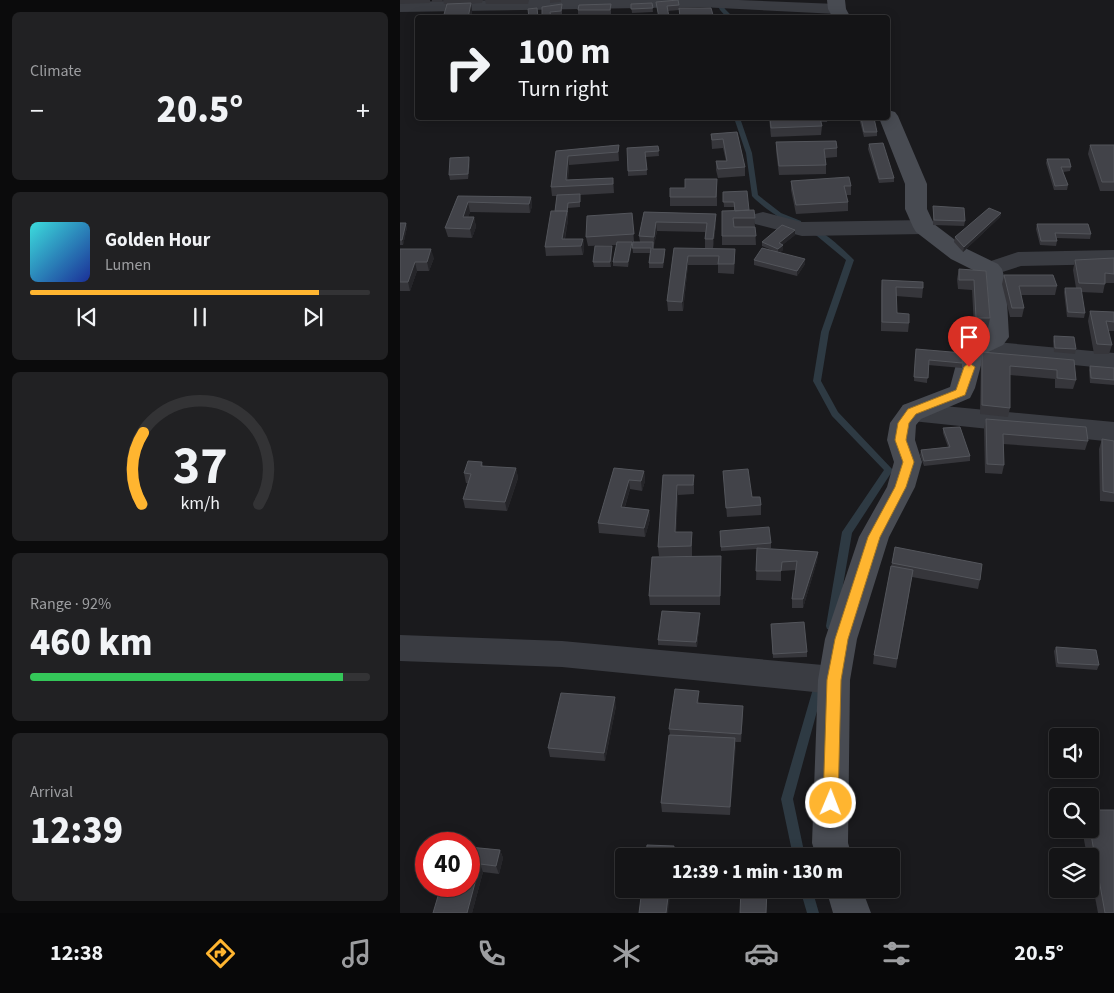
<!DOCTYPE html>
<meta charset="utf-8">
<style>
body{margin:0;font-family:"Source Sans 3",sans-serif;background:#212123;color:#f1f3f6;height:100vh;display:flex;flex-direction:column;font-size:19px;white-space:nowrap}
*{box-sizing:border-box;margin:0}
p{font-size:16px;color:#9d9ea1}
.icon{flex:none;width:28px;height:28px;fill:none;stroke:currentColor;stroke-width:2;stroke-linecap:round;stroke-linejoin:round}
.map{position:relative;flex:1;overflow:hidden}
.sheet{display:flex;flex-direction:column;gap:12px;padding:12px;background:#0b0b0c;width:400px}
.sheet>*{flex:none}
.guide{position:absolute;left:15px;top:15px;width:475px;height:105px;border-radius:5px;box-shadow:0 2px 12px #0003,0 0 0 1px #333335;background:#141416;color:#f1f3f6;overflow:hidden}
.tools{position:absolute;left:649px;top:728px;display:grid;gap:10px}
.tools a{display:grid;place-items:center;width:50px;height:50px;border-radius:5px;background:#141416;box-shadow:0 2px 12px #0003,0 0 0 1px #333335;font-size:25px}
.speed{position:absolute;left:15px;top:832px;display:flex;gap:10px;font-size:25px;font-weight:700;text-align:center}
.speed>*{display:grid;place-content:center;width:65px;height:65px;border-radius:50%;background:#141416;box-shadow:0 2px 12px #0003,0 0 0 1px #333335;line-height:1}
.speed .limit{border:8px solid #d22;background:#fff;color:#111}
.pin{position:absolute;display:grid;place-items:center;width:42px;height:42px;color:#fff;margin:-51px -21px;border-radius:50% 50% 50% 0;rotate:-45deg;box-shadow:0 0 5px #0007}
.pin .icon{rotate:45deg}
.me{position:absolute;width:55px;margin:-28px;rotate:1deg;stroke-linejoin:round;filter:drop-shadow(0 0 4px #0008)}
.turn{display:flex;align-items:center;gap:18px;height:105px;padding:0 20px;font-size:22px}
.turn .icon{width:65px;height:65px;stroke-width:2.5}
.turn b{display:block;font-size:35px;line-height:42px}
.big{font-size:38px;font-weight:800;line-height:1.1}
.sheet .card{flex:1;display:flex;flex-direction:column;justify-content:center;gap:8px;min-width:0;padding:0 18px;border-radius:8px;background:#212123}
.sheet .dial{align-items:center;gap:0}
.dial svg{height:130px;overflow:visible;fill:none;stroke:#333335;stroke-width:7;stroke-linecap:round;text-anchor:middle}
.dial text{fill:#f1f3f6;stroke:none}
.song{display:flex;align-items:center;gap:15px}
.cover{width:60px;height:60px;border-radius:8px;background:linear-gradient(135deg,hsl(180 70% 55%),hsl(230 70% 35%))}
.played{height:5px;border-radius:2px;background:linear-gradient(90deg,#ffb530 85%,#333335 85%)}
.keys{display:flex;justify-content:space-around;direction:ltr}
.heat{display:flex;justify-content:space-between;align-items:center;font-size:28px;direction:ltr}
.charge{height:8px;border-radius:4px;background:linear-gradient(90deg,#34c759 92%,#333335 0)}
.trip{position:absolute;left:215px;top:848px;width:285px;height:50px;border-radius:5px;background:#141416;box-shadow:0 2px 12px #0003,0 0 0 1px #333335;font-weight:800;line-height:50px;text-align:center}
.menu{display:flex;height:80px;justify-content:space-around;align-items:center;background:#080809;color:#9d9ea1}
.menu .icon{width:35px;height:35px}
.menu .active{color:#ffb530}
.menu b{font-size:22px;color:#f1f3f6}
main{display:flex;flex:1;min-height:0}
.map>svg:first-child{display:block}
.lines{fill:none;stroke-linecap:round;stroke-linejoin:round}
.stream{fill:#2e3a43;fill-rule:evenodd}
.street{fill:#3a3c42;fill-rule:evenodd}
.secondary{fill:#484b52;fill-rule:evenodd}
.wall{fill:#36363b}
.shaded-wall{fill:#252529}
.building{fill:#424349;stroke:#53555b}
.route{fill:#ffb530;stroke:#a6761f}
</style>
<main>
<section class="sheet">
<div class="card"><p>Climate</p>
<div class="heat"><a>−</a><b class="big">20.5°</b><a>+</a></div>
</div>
<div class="card">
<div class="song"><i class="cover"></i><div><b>Golden Hour</b><p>Lumen</p></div></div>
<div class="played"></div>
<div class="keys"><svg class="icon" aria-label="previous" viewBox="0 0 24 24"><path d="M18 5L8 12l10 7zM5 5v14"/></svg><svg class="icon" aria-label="pause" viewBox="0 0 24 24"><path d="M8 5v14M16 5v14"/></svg><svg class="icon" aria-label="next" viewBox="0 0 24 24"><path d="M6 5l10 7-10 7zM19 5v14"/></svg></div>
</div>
<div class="card dial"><svg viewBox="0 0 100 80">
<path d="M14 69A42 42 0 1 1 86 69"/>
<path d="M14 69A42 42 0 0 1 15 25" stroke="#ffb530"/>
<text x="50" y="56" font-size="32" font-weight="700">37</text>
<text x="50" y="72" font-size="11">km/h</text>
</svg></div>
<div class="card"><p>Range · 92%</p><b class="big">460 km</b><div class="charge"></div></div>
<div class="card"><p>Arrival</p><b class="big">12:39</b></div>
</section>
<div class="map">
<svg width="714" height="913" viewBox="0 0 714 913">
<rect width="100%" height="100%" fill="#1a1a1d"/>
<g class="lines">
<path class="stream" d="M315 0H321L325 9 334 18H327L320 10Z
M334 118H340L352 153 358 195 381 213 401 221V225C387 225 361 206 352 196L346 153Z
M409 228C422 228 445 251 454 260L429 332 421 381 438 412 493 470 452 533 436 626 435 629 431 630 427 629 426 626 442 532 484 470 432 416 413 381 421 332 446 260 417 236 409 232Z
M420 678 424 679 425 682 393 799 405 856H393L381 799 415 682 416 679Z
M400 889H412L419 913H407Z"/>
<path class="street" d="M103 0H339L437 4 443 5 446 9 443 13 437 14 300 7 0 12V2Z
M363 212 402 222 524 220 532 222 535 227 532 232 524 234 402 236 355 224 352 219 355 214Z
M714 250V264L621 266 590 276 582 274 578 269 582 264 618 252Z
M574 340 714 353V369L565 354 561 348 565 342Z
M512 403 714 422V442L512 421 503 419 499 412 503 405Z
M0 635 162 641 434 666 445 670 450 680 445 690 434 694 162 667 0 661Z"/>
<path class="secondary" d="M427 0H445L446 9 451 18H433L428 9Z
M488 110 495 112 498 116 527 184V209L534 224 567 249 598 264 602 269 606 283 609 337 603 345 584 354 575 388 570 398 521 419 516 425 515 440 522 462 515 487 489 537 457 639 450 680 448 843 452 856H416L412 843 418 680 425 639 459 537 487 487 494 462 487 440 490 423 503 405 550 387 558 357 564 344 584 334 582 283 579 273 551 259 516 232 513 227 505 209V184L479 118H488Z
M426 889H462L471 913H433Z"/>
</g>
<path class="wall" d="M0 0H30V3L0 4Z
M32 0H43L42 2H32Z
M43 0H83L82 3 71 4 72 11 71 18H43L46 4H44Z
M85 0H129L128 4H86Z
M150 0H161V2L150 3Z
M256 2 279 5V8L313 15V18H280L279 10 268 11 269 18H259Z
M252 3 253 12 232 13 231 4Z
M162 4V16L142 18Z
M211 8V14H178V10Z
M369 118H428L427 122H421L422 126 421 135 371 137Z
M459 118H474L477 132V136L464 137Z
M337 132 345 167V176L318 178 316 170V161H326L323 148 312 149 311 134Z
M376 142 437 148V157L425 158 426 165V174L379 175 376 151Z
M469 144 494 178V182L479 183 468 149Z
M219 145V161L169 165 168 180 213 178 214 193 180 195V207L168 208V220L165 239H183L184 248 183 255 146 256 145 247 155 211 157 196H152L151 187 156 151Z
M690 145H714V191H700L688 154Z
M258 146 259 156 246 157 247 175 228 176 227 148Z
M69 157 70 162 68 179 50 180 49 175Z
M647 159 671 167 670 171 663 172 668 185 667 190H654L646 163Z
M317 179V206H270V197Z
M391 181 451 186V195H446L448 202V211L396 214 391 190Z
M323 192 349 210H354L356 245H322V211H334V207H324Z
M58 196 131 197 132 206 130 213 70 212 68 217H74L76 227 72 238 48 237 45 228Z
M533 206 565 221 564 226 533 225Z
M244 212 316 214V223L313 248H305V232L257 231 253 249 265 254 263 268H249V263L250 253H233L232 244 228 267 213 266V262L217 245 188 246 186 237 232 213 234 242H240L239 236Z
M601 213 600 217 563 252 554 242 555 237Z
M0 223 7 227 3 245H0Z
M637 224 691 234 690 239 656 238 657 241 656 246 640 245 636 229Z
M395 235 382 245 383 250 379 253 405 264 397 276 354 265V260L374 251 362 246V242Z
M212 246V251L211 267H194L193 262Z
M274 248 335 258 334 274 318 273V265H288L283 311H268L267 301Z
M0 249 34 258 29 271H17L10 291H0Z
M714 258V283H705L703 293 681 292 685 313 684 318 667 317 664 292 665 288H676L673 270 675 260Z
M559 269 586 271 590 318 588 328 574 327 572 290 558 289 557 279Z
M604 275 657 286 655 295H621L624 308 622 317H610L602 284Z
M482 280 523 288 522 298 496 296 497 313 509 323 508 332 481 331V290Z
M690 311 714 312V331H708L712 345 709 354H694L688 321Z
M654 336 676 349 675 354 654 352 653 341Z
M582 352 674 360 676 380 673 389 655 388V379L610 375V408L608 417 580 414 581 362Z
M515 354 562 363V368L528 365 527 383 514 381Z
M690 366 714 368V385L690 383 689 370Z
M586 419 688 441 685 450 603 444 604 465 602 474 585 473 584 428Z
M543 428 570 456V461L524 466 520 455 521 450 548 447 543 433Z
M702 439 714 441V502L700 501 699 449Z
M82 462 83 466 116 468 118 478 107 511 65 508 63 499 68 483H66L64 473Z
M214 468 244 471 245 481 242 491 230 489 225 507 249 510 250 519 245 537 199 533 198 523Z
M323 471 361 505V515L327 517Z
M263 475 294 484V494L278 495 276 532 292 541V556H259L258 547Z
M320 531 371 543V548L362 549 418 552 417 561 403 608H392V599L396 570 381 571V581L356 580 357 549 321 551Z
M495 547 580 580 578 589 512 577 496 668 473 664 474 655Z
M321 566 320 605H250L249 596Z
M300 618 297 647 258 645V640Z
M371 624 407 652V657L373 658Z
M656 647 699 665 697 670 656 667 654 651Z
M299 700V703L343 714 341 742H335L330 815 262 812 261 803 270 735 269 729Z
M216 706 205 761 150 757 148 748Z
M682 829H690L714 913H698L690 871V856H687Z
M69 847 100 850 103 858 99 874 83 872 72 913H33Z"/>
<path class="shaded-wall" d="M71 3 72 11 71 18H68Z
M219 145V161L218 152Z
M168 156 169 165 167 186 166 180Z
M69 157 70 162 68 179V174Z
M131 197 132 206 130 213 129 204Z
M68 202 70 212 65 226 63 217Z
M167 211 168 220 163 247 162 239Z
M601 213 600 217 563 252 564 247Z
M316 214V223L313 248V239Z
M74 217 76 227 72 238 70 229Z
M256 222 257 231 254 246V237Z
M6 223 7 227 3 245 2 240Z
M395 230V235L379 248V243Z
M183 239 184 248 183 255 181 246Z
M232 242V247L228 267V262Z
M383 245V250L378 254V249Z
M212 246V251L211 267 210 262Z
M31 249 34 258 29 271 27 262Z
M288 256V265L283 311 282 302Z
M405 259V264L397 276V271Z
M15 262 17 271 10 291 8 282Z
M116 468 118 478 107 511 105 502Z
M244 471 245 481 242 491 241 481Z
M229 480 230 489 222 516 221 507Z
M277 485 278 495 276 541 275 532Z
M249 510 250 519 245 537 244 528Z
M418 552 417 561 403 608V599Z
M300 613V618L297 647 296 642Z
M299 691V700L298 712 297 703Z
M215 697 216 706 205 761 204 753Z
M343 706V714L341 742V734Z
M335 738 336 747 330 815V807Z
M274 846 275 856H273Z
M100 850 103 858 99 874 96 866Z
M80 864 83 872 72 913H67Z
M269 889H271L268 913H266Z"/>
<path class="building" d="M278 0 279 5 267 6 269 17 259 18 256 2Z
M71 3 68 18H43L47 4Z
M252 3 253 8 231 9V4Z
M162 4 161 11 150 12 151 18H142V7Z
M211 4 210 10H178L179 5Z
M137 8 138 18H129L128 9Z
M279 8H311L313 15 280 17Z
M370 118H420L422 126 371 128Z
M461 118H474L477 132H464Z
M337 132 345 167 318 169 316 161H327L323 139 312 140 311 134Z
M436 141 437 148 424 149 426 165 379 166 376 142Z
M483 143 494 178 479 179 469 144Z
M219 145 218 152 168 156 166 180 213 178V184L151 187 156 151Z
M690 145H714V182H702Z
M258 146 259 151 245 152 247 170 228 171 227 148Z
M69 157 68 174 49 175 50 158Z
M647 159H669L671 167H661L668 185 655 186Z
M449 177 451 186H444L448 202 396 205 391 181Z
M285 179H317L316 197H270V188H285Z
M347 191 349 210 335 211 334 202H323V192Z
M180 194V202L168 203 167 212V211H155L157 195Z
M58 196 131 197 129 204 68 202 63 217H74L70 229 45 228Z
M533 206 564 208 565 221 534 220Z
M589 208 601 213 564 247 555 237Z
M354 210 355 218H333L334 227H355L356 236H322V211Z
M151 211H167L162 239H183L181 246 145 247Z
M244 212 316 214 313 239H305L307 223 256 222 254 237 239 236Z
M232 213 234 234 186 237 187 216Z
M0 223H6L2 240H0Z
M637 224H688L691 234 655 233 657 241H641Z
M382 225 395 230 379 243 383 245 378 249 362 242Z
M217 242H232L228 262H213Z
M233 242H253V249H265L263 263H249L251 248H232Z
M195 246H212L210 262H193Z
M274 248 335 249 334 264H318L319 256H288L282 302 267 301Z
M362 248 405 259 397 271 354 260Z
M0 249H31L27 262H15L8 282H0Z
M714 258V274L705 273V284L679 283 675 260Z
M559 269 586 271 590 318H576L574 280H559Z
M604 275H653L657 286H619L624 308H612Z
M482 280 523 282V288L496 287 497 313 509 314V323L482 322Z
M665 288H681L685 313 668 312Z
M690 311 714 312V322L706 321 712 345 697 344Z
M654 336 674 337 676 349 655 348Z
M516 349 563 353 562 363 529 360 528 378 514 377Z
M582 352 674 360 676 380 657 378V370L610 366V408L582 405Z
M690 366 714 368V380L691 378Z
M586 419 686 427 688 441 603 434 604 465 587 464Z
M560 427 570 456 524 461 521 450 550 447 543 428Z
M702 439 714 441V493L703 491Z
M68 461 82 462 81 466 116 468 105 502 63 499 71 474 64 473Z
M214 468 244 471 241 481 229 480 221 507 249 510 244 528 198 523Z
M348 469 352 497H360L361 505 326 508 323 471Z
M263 475H294L293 485H277L275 532H292L291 546 258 547Z
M369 527 371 543 321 547 320 531Z
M495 547 582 564 580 580 492 563Z
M357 548 418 552 403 599H392L397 561 382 562 381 571H356Z
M321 556 320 596H249L252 557Z
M491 566 513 570 497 659 474 655Z
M262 611 300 613 296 642 258 640Z
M404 622 407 652 373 654 371 624Z
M656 647 696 650 699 665 658 663Z
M275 689 299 691 297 703 343 706 341 734 269 729Z
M161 693 215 697 204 753 148 748Z
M269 735 335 738 330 807 261 803Z
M690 810H714V913H705L690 829Z
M247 845 274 846 273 856H246Z
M69 847 100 850 96 866 80 864 67 913H33L41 886H69Z
M242 889H269L266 913H239Z
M341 889H367L366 913H340Z"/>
<path class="route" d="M569 363 575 367 565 395 516 414 509 423 506 440 514 462 506 487 480 537 448 639 441 680 438 803 436 808 431 810 425 808 423 803 427 680 435 639 468 537 495 487 503 462 495 440 498 423 508 409 556 390 564 367Z"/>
</svg>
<div class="tools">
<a><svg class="icon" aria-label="sound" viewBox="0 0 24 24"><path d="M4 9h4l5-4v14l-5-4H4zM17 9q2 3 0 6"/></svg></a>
<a><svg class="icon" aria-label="search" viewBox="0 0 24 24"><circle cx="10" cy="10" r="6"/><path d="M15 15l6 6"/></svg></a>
<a><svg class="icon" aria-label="layers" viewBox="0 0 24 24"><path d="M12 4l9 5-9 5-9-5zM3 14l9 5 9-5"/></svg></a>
</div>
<div class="speed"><div class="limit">40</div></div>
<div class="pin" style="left:569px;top:367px;background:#d93025"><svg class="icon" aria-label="arrive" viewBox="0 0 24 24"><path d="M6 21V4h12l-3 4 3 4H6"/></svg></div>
<svg class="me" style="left:431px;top:803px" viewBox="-20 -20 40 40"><circle r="17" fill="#ffb530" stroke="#fff" stroke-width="3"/><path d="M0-11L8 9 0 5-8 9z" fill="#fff"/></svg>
<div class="trip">12:39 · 1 min · 130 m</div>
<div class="guide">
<div class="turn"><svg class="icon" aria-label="right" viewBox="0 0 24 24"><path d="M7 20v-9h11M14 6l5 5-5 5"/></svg><div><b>100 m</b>Turn right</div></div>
</div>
</div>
</main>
<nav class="menu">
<b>12:38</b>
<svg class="icon active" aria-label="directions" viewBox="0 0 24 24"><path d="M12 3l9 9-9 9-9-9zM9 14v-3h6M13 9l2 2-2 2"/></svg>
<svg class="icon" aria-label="music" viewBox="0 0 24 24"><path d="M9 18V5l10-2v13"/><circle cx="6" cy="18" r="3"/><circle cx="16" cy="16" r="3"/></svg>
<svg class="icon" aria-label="phone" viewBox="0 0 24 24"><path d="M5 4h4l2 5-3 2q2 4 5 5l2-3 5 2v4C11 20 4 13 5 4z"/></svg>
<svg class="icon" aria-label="climate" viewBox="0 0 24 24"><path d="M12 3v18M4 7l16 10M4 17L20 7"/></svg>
<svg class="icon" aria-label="car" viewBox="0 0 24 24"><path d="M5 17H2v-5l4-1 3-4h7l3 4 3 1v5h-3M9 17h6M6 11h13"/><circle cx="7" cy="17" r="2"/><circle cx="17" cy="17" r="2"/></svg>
<svg class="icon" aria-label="filters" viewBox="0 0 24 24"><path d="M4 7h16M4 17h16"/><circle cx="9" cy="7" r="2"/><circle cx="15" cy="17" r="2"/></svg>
<b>20.5°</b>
</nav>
